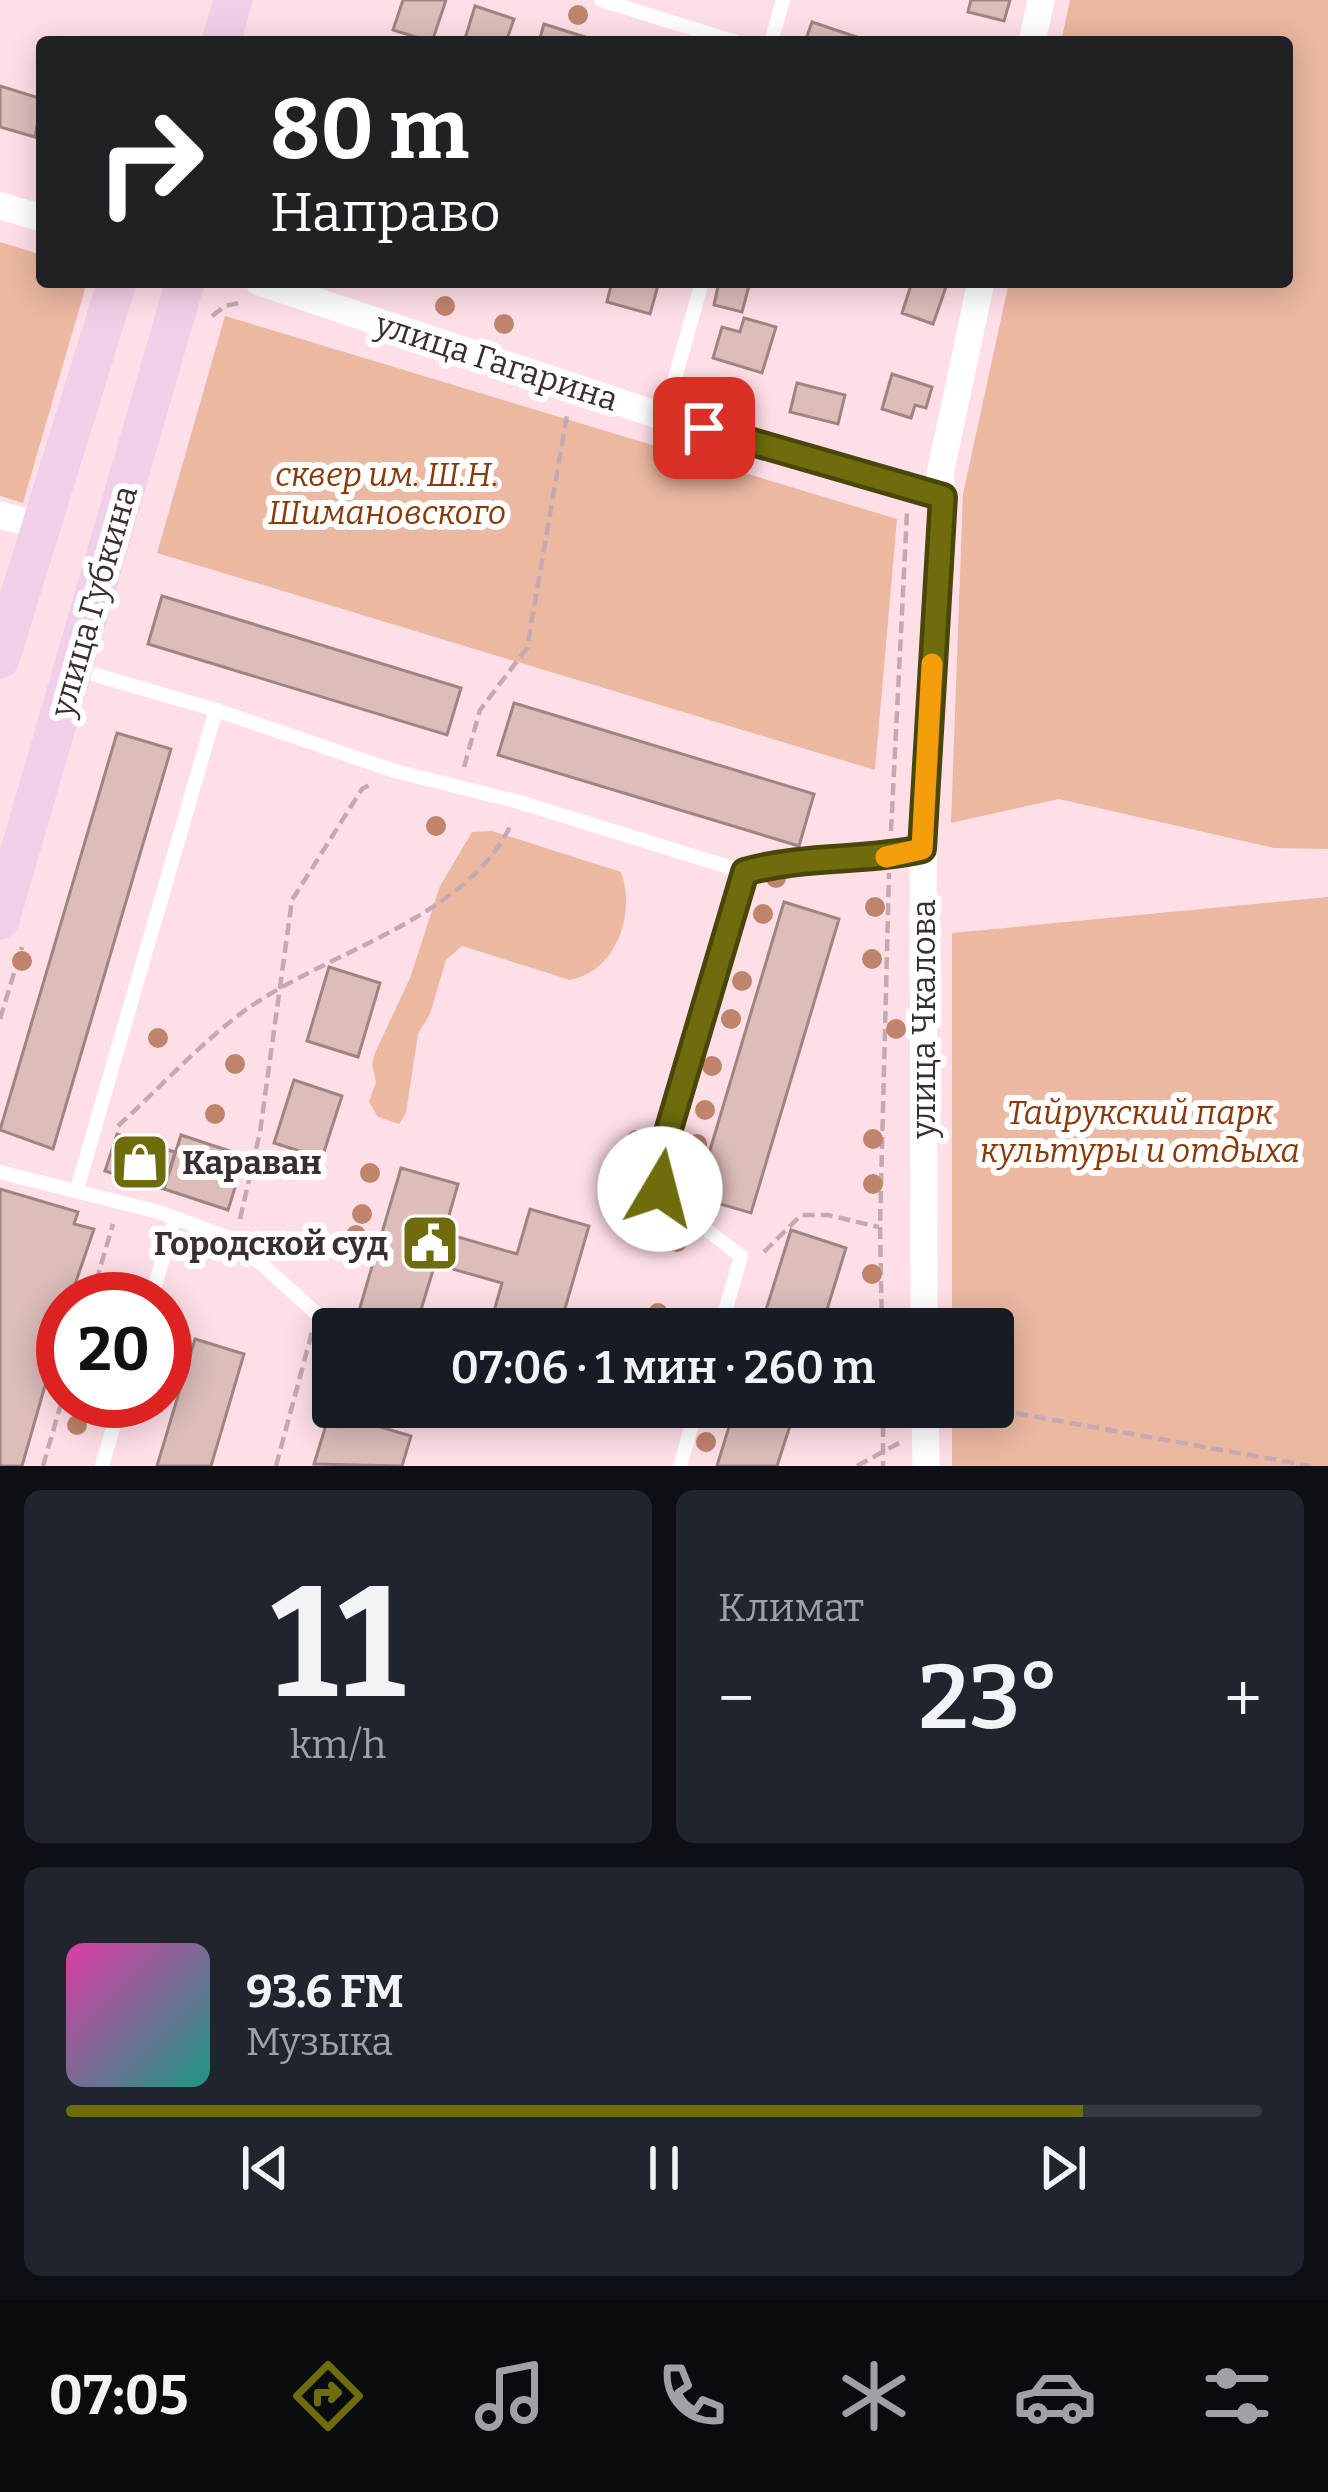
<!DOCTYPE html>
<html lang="ru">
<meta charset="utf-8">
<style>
body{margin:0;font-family:Bitter,serif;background:#20242c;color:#f1f3f6;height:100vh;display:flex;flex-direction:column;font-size:45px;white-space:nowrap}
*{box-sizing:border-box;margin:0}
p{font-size:39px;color:#9ea1a6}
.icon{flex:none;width:66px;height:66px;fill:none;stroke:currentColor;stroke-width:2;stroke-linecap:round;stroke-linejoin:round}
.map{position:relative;height:1466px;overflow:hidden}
.drawer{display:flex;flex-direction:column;gap:24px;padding:24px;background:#0d0f14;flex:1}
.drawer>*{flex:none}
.guide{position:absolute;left:36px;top:36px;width:1257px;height:252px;border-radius:12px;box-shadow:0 6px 30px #0003;background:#202124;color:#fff;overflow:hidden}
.speed{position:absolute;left:36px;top:1272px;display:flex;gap:24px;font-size:60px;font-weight:700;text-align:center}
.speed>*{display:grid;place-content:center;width:156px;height:156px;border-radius:50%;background:#171b24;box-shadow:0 6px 30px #0003;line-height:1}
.speed .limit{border:18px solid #d22;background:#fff;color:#111}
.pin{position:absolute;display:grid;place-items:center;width:102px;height:102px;color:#fff;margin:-51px;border-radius:24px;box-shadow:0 6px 18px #0006}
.me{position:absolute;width:132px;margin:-66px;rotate:8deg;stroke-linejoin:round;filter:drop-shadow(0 0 9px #0008)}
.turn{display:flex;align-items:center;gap:42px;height:252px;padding:0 36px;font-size:54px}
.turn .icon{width:156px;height:156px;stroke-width:2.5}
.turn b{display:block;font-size:84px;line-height:102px}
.big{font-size:90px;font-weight:600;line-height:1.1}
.drawer .card{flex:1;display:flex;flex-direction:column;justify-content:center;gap:18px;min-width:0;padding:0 42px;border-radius:18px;background:#20242c}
.drawer .dial{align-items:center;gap:0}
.dial b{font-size:156px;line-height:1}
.song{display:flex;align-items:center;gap:36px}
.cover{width:144px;height:144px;border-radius:18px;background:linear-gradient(135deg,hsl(320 70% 55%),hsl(170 70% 35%))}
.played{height:12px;border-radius:6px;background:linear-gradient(90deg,#6e6c0c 85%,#363941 85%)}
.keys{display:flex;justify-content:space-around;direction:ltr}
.heat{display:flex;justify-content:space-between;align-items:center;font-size:66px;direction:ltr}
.drawer .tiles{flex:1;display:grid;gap:24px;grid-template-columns:1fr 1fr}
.card:last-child{grid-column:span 2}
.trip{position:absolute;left:312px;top:1308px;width:702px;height:120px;border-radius:12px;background:#171b24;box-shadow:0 6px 30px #0003;font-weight:600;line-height:120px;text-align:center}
.menu{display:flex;height:192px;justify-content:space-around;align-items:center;background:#090b0e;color:#9ea1a6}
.menu .icon{width:84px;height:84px}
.menu .active{color:#6e6c0c}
.menu b{font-size:54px;color:#f1f3f6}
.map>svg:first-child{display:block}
.green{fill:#ebb8a2}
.building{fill:#dcbdba;stroke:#a08481;stroke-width:3}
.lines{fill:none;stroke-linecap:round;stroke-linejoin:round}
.path{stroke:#c4aab0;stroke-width:4.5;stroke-dasharray:12 6;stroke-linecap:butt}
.service{stroke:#fff;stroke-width:14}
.minor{stroke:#fff;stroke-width:27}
.secondary{stroke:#f2cfe8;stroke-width:39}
.tree{fill:#bf846c}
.route-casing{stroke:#484608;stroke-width:30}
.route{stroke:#6e6c0c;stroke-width:21}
.slow{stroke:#f59e0b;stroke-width:21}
.labels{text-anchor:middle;stroke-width:12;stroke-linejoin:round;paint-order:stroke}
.street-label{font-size:33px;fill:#3a2e31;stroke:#fff}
.park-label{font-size:33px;font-style:italic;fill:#8b3908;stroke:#fff}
.poi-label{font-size:33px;font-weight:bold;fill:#3a2e31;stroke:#fff;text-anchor:start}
</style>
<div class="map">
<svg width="1328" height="1466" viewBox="0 0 1328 1466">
<rect width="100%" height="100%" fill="#ffdfe7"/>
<path class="green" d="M1070 0H1328V849L1274 848 1059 799 951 823 963 494 1009 282H1287V42H1061Z
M0 242 42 255V282H87L23 503 0 496Z
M225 316 897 519 875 770 157 553Z
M492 831 621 872C636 913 617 971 570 980L462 946 446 960 430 1014 418 1034 406 1113 399 1124 378 1117 369 1102 376 1082 372 1064 375 1053 410 978 440 886 472 832Z
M1328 897V1466H952V1407H993V1329H952V933Z"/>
<path class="building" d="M403 0H446L432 42 393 30Z
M971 0H1010L1004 21 968 12Z
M475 6 514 19 506 42H464Z
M812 22 863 39V42H805Z
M544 24 588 38 586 42H539Z
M0 86 42 99 35 137 0 127Z
M612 282H659L650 314 607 302Z
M719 282H750L742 312 714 305Z
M912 282 946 287 933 324 902 313Z
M744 318 776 327 762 373 713 358 722 327 740 332Z
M892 374 932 387 926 408 915 405 911 418 882 409Z
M797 383 845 395 838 424 790 412Z
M162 596 461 688 447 735 148 644Z
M514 703 814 794 799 846 498 755Z
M117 733 171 749 53 1149 0 1130Z
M784 902 839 919 751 1213 696 1197Z
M329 967 380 983 358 1057 307 1041Z
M294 1080 342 1096 322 1158 274 1143Z
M117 1134 175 1152 164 1189 105 1171Z
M181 1135 245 1156 228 1210 164 1189Z
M401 1168 458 1184 444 1233 517 1254 530 1209 589 1226 559 1329H489L502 1283 435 1264 415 1329H382L356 1321Z
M0 1189 78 1212 74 1224 94 1229 70 1299H63V1323L22 1466H0Z
M791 1230 846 1248 821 1329H760Z
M195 1339 244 1354 211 1466H157Z
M735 1407H796L777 1466H717Z
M330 1412 411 1436 402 1466 314 1464Z"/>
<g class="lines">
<path class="path" d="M212 316 225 306 239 303
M464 767 480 710 527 648 567 415
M891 831 907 513
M0 1019 22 947
M118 1126C160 1088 201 1042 247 1009 328 951 470 918 512 822
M240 1219 260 1132 292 900 362 789 369 785
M764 1252 801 1215H828L879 1227
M91 1299 113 1224
M882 1329 880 1227 889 873
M883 1407V1466
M981 1407 1311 1466
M43 1466 63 1397
M276 1466 312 1332
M857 1466 899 1443"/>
<path class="service" d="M601 0 736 42
M771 42 783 0
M664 417 702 282
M79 670 216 710 395 771 519 802 745 872C803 855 863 862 922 849
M0 1172 159 1212 235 1240 317 1314
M77 1189 216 710
M151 1299 175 1218
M720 1329 741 1256 669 1201 660 1189 657 1169 745 872
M102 1466 121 1401
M680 1466 697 1407"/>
<path class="minor" d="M1032 42 1041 0
M0 206 42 218
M259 282 664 417 943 497
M0 515 41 526
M924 1329 923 815 943 497 940 474 981 282
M925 1407 926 1466"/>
<path class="secondary" d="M221 42 233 0
M0 659 117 282
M0 920 185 282"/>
</g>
<g class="tree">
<circle cx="578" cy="15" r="10"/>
<circle cx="445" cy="306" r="10"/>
<circle cx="504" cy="324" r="10"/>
<circle cx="436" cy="826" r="10"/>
<circle cx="776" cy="878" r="10"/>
<circle cx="875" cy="907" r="10"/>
<circle cx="763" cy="914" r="10"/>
<circle cx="872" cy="959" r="10"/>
<circle cx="22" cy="961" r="10"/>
<circle cx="742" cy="981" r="10"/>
<circle cx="731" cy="1019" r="10"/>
<circle cx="896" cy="1029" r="10"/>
<circle cx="158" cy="1038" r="10"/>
<circle cx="235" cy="1064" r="10"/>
<circle cx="712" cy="1066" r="10"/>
<circle cx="705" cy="1110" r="10"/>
<circle cx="215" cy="1114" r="10"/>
<circle cx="873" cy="1139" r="10"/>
<circle cx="636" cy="1140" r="10"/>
<circle cx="697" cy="1144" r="10"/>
<circle cx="370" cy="1173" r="10"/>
<circle cx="873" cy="1184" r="10"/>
<circle cx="362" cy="1214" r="10"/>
<circle cx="356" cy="1235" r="10"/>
<circle cx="677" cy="1242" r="10"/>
<circle cx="872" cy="1274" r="10"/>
<circle cx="658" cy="1313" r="10"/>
<circle cx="77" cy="1425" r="10"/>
<circle cx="706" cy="1442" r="10"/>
</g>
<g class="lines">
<defs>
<path id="route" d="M660 1189 657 1169 745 872C803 855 863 862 922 849L943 497 704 428"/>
</defs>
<use href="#route" class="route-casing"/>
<use href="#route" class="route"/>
<path class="slow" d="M886 857 922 849 932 664"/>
</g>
<defs>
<symbol id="shop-square" viewBox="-11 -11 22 22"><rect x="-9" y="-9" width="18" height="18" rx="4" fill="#6e6c0c" stroke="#fff"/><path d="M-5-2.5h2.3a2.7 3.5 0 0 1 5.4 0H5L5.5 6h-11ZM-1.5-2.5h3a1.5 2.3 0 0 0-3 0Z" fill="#fff"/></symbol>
<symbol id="civic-square" viewBox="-11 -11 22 22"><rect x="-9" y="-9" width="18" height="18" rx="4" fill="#6e6c0c" stroke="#fff"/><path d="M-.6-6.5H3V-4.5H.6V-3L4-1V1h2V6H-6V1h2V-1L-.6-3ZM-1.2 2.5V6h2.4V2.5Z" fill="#fff"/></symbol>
</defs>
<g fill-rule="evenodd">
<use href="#shop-square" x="107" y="1129" width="66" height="66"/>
<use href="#civic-square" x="397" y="1210" width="66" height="66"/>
</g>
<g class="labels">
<g class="street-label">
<text transform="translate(497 361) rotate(18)" y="12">улица Гагарина</text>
<text transform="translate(93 601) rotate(-74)" y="12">улица Губкина</text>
<text transform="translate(923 1019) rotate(-90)" y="12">улица Чкалова</text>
</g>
<g class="park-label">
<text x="387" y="486">сквер им. Ш.Н.<tspan x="387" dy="38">Шимановского</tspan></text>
<text x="1140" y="1124">Тайрукский парк<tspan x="1140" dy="38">культуры и отдыха</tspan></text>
</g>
<g class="poi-label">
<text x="182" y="1174">Караван</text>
<text x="388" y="1255" text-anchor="end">Городской суд</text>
</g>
</g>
</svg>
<div class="speed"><div class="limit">20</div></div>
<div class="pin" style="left:704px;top:428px;background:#d93025"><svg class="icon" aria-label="arrive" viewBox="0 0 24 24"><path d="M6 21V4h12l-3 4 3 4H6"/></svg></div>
<svg class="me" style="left:660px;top:1189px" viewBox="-20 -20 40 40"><circle r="19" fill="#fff"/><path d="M0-13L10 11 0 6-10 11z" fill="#6e6c0c"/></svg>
<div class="trip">07:06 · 1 мин · 260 m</div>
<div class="guide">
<div class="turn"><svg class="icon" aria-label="right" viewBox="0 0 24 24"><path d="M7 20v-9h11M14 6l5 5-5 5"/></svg><div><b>80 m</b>Направо</div></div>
</div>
</div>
<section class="drawer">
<div class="tiles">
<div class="card dial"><b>11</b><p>km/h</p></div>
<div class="card"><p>Климат</p>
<div class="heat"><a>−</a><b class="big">23°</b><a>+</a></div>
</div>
<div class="card">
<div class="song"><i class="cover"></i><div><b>93.6 FM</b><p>Музыка</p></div></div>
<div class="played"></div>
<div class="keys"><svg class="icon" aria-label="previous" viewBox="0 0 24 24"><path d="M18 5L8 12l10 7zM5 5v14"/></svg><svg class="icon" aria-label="pause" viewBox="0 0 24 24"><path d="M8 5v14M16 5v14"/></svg><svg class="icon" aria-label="next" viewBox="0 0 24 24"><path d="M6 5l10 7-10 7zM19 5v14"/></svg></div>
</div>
</div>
</section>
<nav class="menu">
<b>07:05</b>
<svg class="icon active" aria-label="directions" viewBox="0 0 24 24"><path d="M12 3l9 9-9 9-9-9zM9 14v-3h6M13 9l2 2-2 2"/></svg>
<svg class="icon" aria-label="music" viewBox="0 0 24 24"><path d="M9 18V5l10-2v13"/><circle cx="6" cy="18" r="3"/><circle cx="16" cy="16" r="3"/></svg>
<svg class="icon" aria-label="phone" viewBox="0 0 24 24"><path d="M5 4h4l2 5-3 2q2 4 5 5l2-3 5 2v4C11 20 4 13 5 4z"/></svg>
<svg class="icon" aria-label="climate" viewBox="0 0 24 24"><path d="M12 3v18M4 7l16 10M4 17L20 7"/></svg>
<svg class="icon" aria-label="car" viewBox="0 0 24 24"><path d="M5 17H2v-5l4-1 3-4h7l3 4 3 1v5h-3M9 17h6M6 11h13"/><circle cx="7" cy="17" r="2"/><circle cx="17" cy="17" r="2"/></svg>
<svg class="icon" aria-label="filters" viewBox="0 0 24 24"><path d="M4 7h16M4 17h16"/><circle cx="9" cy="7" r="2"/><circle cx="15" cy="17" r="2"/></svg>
</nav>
